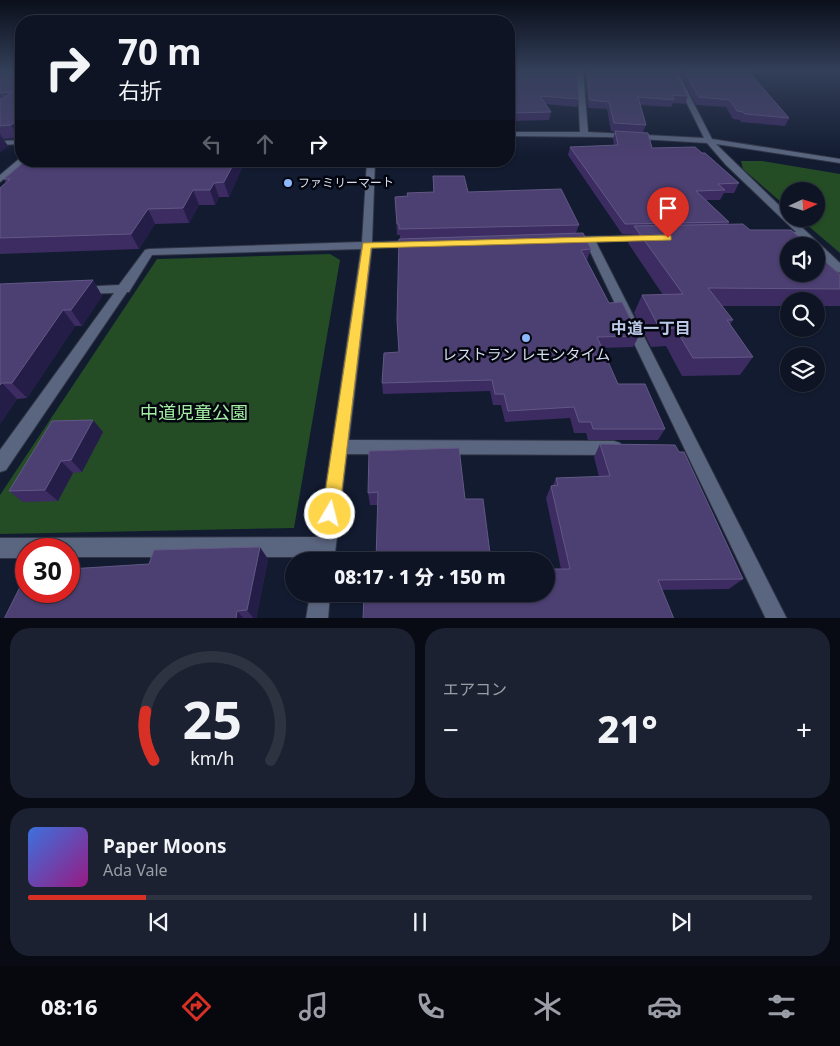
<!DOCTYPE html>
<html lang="ja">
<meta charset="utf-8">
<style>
body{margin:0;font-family:"Noto Sans","Noto Sans JP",sans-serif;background:#1c2131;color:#f1f3f6;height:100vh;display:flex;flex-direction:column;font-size:19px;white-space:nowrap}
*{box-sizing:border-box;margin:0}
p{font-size:16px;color:#9b9ea6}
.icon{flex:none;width:28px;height:28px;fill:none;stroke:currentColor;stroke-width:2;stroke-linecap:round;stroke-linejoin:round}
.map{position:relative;height:618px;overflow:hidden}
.side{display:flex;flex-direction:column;gap:10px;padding:10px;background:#080b14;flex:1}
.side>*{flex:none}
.guide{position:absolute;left:15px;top:15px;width:500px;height:152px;border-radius:20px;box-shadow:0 1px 4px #0004,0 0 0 1px #2e3341;background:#0e1424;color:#f1f3f6;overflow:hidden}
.needle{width:32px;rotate:86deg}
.tools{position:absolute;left:780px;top:182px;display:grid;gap:10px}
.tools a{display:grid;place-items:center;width:45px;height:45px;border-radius:50%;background:#0e1424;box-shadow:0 1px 4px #0004,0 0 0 1px #2e3341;font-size:25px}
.speed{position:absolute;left:15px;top:538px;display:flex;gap:10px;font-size:25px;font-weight:700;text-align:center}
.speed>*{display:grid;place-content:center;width:65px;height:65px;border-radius:50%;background:#0e1424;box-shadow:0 1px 4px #0004,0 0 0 1px #2e3341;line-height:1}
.speed .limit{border:8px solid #d22;background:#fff;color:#111}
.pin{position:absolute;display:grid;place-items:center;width:42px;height:42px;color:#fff;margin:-51px -21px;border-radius:50% 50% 50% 0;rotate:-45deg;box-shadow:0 0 5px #0007}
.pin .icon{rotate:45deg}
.me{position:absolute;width:55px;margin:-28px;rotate:8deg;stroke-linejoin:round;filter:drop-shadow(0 0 4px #0008)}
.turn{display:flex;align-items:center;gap:18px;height:105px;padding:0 20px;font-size:22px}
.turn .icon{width:65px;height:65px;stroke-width:2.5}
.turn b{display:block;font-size:35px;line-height:42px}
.lanes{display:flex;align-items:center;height:48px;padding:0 20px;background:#0003;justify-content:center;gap:25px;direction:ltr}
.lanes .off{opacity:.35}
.big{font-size:38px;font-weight:800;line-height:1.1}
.side .widget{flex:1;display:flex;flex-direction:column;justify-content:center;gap:8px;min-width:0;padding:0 18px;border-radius:20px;background:#1c2131}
.side .dial{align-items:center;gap:0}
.dial svg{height:130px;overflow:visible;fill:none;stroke:#2e3341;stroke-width:7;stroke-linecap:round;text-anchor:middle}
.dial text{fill:#f1f3f6;stroke:none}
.song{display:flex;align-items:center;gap:15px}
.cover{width:60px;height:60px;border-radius:8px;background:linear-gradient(135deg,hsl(220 70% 55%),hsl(310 70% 35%))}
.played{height:5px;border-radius:2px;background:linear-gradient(90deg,#d93025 15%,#2e3341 15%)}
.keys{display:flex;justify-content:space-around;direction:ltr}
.heat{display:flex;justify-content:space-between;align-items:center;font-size:28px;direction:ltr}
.side .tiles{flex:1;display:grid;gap:10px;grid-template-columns:1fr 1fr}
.widget:last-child{grid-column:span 2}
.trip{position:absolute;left:285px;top:552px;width:270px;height:50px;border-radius:25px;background:#0e1424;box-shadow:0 1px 4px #0004,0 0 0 1px #2e3341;font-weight:800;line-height:50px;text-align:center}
.dock{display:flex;height:80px;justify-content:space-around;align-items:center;background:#06080e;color:#9b9ea6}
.dock .icon{width:35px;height:35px}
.dock .on{color:#d93025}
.dock b{font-size:22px;color:#f1f3f6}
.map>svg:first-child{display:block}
.green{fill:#244d25}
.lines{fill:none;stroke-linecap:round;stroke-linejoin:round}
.minor-casing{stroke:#313546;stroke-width:2}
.minor{fill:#5a657f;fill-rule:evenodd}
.wall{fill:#3c2c62}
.shaded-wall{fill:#241d48}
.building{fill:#4c3f71;stroke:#625885}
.route{fill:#ffd54a;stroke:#a68a30}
.poi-dot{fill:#8bb9fc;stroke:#04060f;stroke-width:2}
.labels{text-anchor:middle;stroke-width:5;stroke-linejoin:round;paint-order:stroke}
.far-poi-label{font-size:12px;fill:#d7deed;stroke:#04060f;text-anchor:start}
.poi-label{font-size:15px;fill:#d7deed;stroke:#04060f}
.neighbourhood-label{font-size:16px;font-weight:bold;fill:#bcc9e7;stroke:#04060f}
.near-park-label{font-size:18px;fill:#a3eea2;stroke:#04060f}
</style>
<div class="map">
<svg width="840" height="619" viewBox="0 0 840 619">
<rect width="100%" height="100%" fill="#121b30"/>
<path class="green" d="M741 161H762L840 174V253L800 219H816V191H789V209L743 169Z
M330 254 340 260 294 528 0 534V495L157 259Z"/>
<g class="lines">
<defs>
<path id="minor" d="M577 71H583L588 132 704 138 671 71H677L712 139 840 159V163L716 144 789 215V219H793L840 263V273L836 271 816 253V246H810L802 238H778L777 236 778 234 796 232 726 165 707 143 608 137 509 136V132H580Z
M21 140V144L0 145V141Z
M19 159 26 161 0 182V175Z
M367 161H375L372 242 414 241 419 244 414 247 372 248 349 440 614 441 620 443 622 448 620 453 614 455 347 454 334 561H314L315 557H69V549H26V558H0V538L318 537 361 249 152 255 129 292H127L6 470 0 472V450L114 293 82 294 78 293 76 290 78 287 119 285 145 250 149 249 362 242Z
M647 235 652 238 651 240 596 242 787 619H766L586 243H569L564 240 569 237Z
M310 594H330L328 619H306Z"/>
</defs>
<use href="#minor" class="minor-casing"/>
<use href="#minor" class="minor"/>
</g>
<path class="wall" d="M0 71H21V136L19 138 3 139 8 146 0 152Z
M509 71 579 99 577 107 545 104 551 112 549 120 510 121 509 119Z
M583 71H674L688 96 685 104 673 103 671 107 640 105 646 125 643 132 652 148 739 183 734 193H724L720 200H706L729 222 728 225 750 230 840 275V306H816V301H789V306H722L733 320 730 325 753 357 740 375 682 376 666 346 651 347 634 313 642 295H663L628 243 631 234H622L568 155 570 147 614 145 613 139 615 132 611 131 607 109 588 108 585 71Z
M678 71H748L789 118 785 126 741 122 740 120 733 119 726 107 696 105Z
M25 161H245L229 197H219L215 205H199L189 223 155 224 139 249 0 254V188L6 183 4 179Z
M433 176 468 192 579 225 576 233 591 249 587 260 609 303 639 336 633 347 602 348 618 384 665 429 658 440H588L586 433H574L570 418 505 422 501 405H493L490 391 383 394 382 383 399 352 400 239V235H397L395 197 408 196 433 192Z
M93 280 102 296 82 326H75L27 398 17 399 0 424V284Z
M103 432 82 472 73 473 58 501 23 502 9 491Z
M600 444 743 579 729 589 662 590 561 569 546 498 551 486 553 485 556 478 599 477 594 457Z
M459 448 377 505H370L368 493Z
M268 559 256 619H4Z"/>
<path class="shaded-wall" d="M21 118V136L19 138 11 125Z
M0 134 8 146 0 152Z
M235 161H245L229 197 224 182Z
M214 183 219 197 215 205 210 190Z
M193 190 199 205 189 223 183 208Z
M148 209 155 224 139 249 131 234Z
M93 280 102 296 82 326 71 310Z
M63 310 75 326 27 398 12 383Z
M2 383 17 399 0 424V385Z
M93 420 103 432 82 472 71 460Z
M61 461 73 473 58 501 45 490Z
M260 547 268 559 256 619H254L247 610Z
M237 611 244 619H236Z"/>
<path class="building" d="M0 71H21V118L11 125 0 126V100L13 92 0 93Z
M509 71H577L579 99 540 96 551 112 511 113 509 110Z
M587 71H674L688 96 672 95 674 100 638 97 646 125 614 123 609 102 590 100Z
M684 71H748L789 118 745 114 743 112 737 111 730 100 699 97Z
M615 131 648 133 652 148 695 147 702 153H705L739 183 718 184 725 190 696 191 729 222 625 224 570 147 618 145Z
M25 161H235L224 182 214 183 210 190H193L183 208 148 209 131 234 0 238V188L10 179H4Z
M433 176H464L468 192 561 189 579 225 399 229V224H397L395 197 408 196 407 193 434 192Z
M743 224 750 230H791L809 246H789V274H816V253L840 275V289L708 288 733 320H727L753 357 693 358 675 328 660 329 642 295 683 294 634 226Z
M583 233 591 249 581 250 609 303 622 302 639 336 597 337 618 384H645L665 429H593L591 422H579L574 407 508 411 504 394H495L492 380 382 383 384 353 399 352 397 320 399 239Z
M93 280 71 310H63L12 383H2L0 385V284Z
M93 420 71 460 61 461 45 490 9 491 52 421Z
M600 444 675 445 679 452H684L743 579 658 580 674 619H363L364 594H546V569H570L551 486 558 485 556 478 610 476Z
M459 448 465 499H483L491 561H376L378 492 368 493 369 451Z
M260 547 247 610 237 611 236 619H4L26 575V591H69V569L149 564 154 550Z"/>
<linearGradient id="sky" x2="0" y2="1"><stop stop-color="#0a0f1a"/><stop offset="0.45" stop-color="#333f59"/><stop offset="1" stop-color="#333f59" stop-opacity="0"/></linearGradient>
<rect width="840" height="157" fill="url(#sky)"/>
<path class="route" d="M668 235 671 236V240L371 248 339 514 336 519 330 522 324 519 322 514 363 243Z"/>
<g class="poi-dot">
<circle cx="288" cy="183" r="5"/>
<circle cx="526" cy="338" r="5"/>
</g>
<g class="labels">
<g class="far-poi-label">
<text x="298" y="187">ファミリーマート</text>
</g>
<g class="poi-label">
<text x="526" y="360">レストラン レモンタイム</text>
</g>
<g class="neighbourhood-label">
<text x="651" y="334">中道一丁目</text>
</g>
<g class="near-park-label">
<text x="194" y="419">中道児童公園</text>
</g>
</g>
</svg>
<div class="tools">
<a><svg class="needle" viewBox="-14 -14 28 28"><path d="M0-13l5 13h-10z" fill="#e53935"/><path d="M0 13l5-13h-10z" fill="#9b9ea6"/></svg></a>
<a><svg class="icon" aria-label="sound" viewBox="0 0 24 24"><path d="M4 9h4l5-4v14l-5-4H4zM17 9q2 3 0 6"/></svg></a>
<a><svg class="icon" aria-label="search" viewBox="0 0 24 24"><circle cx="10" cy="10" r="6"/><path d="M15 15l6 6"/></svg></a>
<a><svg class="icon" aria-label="layers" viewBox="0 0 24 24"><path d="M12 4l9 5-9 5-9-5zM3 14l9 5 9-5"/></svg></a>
</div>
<div class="speed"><div class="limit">30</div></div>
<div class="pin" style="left:668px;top:238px;background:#d93025"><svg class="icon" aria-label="arrive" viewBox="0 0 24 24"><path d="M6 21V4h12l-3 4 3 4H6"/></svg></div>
<svg class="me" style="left:330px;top:514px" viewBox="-20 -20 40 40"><circle r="17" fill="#ffd54a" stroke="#fff" stroke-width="3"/><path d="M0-11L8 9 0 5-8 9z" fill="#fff"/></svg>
<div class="trip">08:17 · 1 分 · 150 m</div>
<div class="guide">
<div class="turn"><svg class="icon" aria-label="right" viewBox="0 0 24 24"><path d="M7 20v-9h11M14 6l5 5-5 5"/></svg><div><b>70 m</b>右折</div></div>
<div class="lanes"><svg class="icon off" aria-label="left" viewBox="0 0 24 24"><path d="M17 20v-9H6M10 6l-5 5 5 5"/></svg><svg class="icon off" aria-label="ahead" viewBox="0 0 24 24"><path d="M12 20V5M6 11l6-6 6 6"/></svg><svg class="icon" aria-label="right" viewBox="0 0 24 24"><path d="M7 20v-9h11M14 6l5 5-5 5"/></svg></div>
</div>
</div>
<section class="side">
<div class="tiles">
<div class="widget dial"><svg viewBox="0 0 100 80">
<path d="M14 69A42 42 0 1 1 86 69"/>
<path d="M14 69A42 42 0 0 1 9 39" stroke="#d93025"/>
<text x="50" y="56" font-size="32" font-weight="700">25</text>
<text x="50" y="72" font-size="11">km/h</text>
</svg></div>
<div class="widget"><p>エアコン</p>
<div class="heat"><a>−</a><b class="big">21°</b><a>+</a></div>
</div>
<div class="widget">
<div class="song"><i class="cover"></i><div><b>Paper Moons</b><p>Ada Vale</p></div></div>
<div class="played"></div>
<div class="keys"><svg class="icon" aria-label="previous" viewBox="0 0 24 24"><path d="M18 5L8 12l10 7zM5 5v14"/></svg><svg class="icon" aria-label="pause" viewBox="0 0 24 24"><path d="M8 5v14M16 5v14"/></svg><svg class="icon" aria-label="next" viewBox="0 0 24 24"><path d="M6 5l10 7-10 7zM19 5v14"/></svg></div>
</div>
</div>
</section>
<nav class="dock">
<b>08:16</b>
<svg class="icon on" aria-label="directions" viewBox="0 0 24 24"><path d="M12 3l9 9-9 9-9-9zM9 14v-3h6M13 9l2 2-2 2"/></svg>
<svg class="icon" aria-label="music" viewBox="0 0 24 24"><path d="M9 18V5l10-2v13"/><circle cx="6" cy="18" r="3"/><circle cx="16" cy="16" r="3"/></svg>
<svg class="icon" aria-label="phone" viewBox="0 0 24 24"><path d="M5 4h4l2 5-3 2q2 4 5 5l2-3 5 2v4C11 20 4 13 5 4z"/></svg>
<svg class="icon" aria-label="climate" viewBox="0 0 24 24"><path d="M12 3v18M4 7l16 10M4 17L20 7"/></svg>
<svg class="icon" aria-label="car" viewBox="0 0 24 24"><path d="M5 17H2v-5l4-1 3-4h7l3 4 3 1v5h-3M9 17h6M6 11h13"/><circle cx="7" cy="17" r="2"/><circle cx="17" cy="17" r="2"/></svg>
<svg class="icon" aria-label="filters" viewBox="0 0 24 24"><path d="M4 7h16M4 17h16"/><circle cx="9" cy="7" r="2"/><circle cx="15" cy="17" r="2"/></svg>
</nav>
